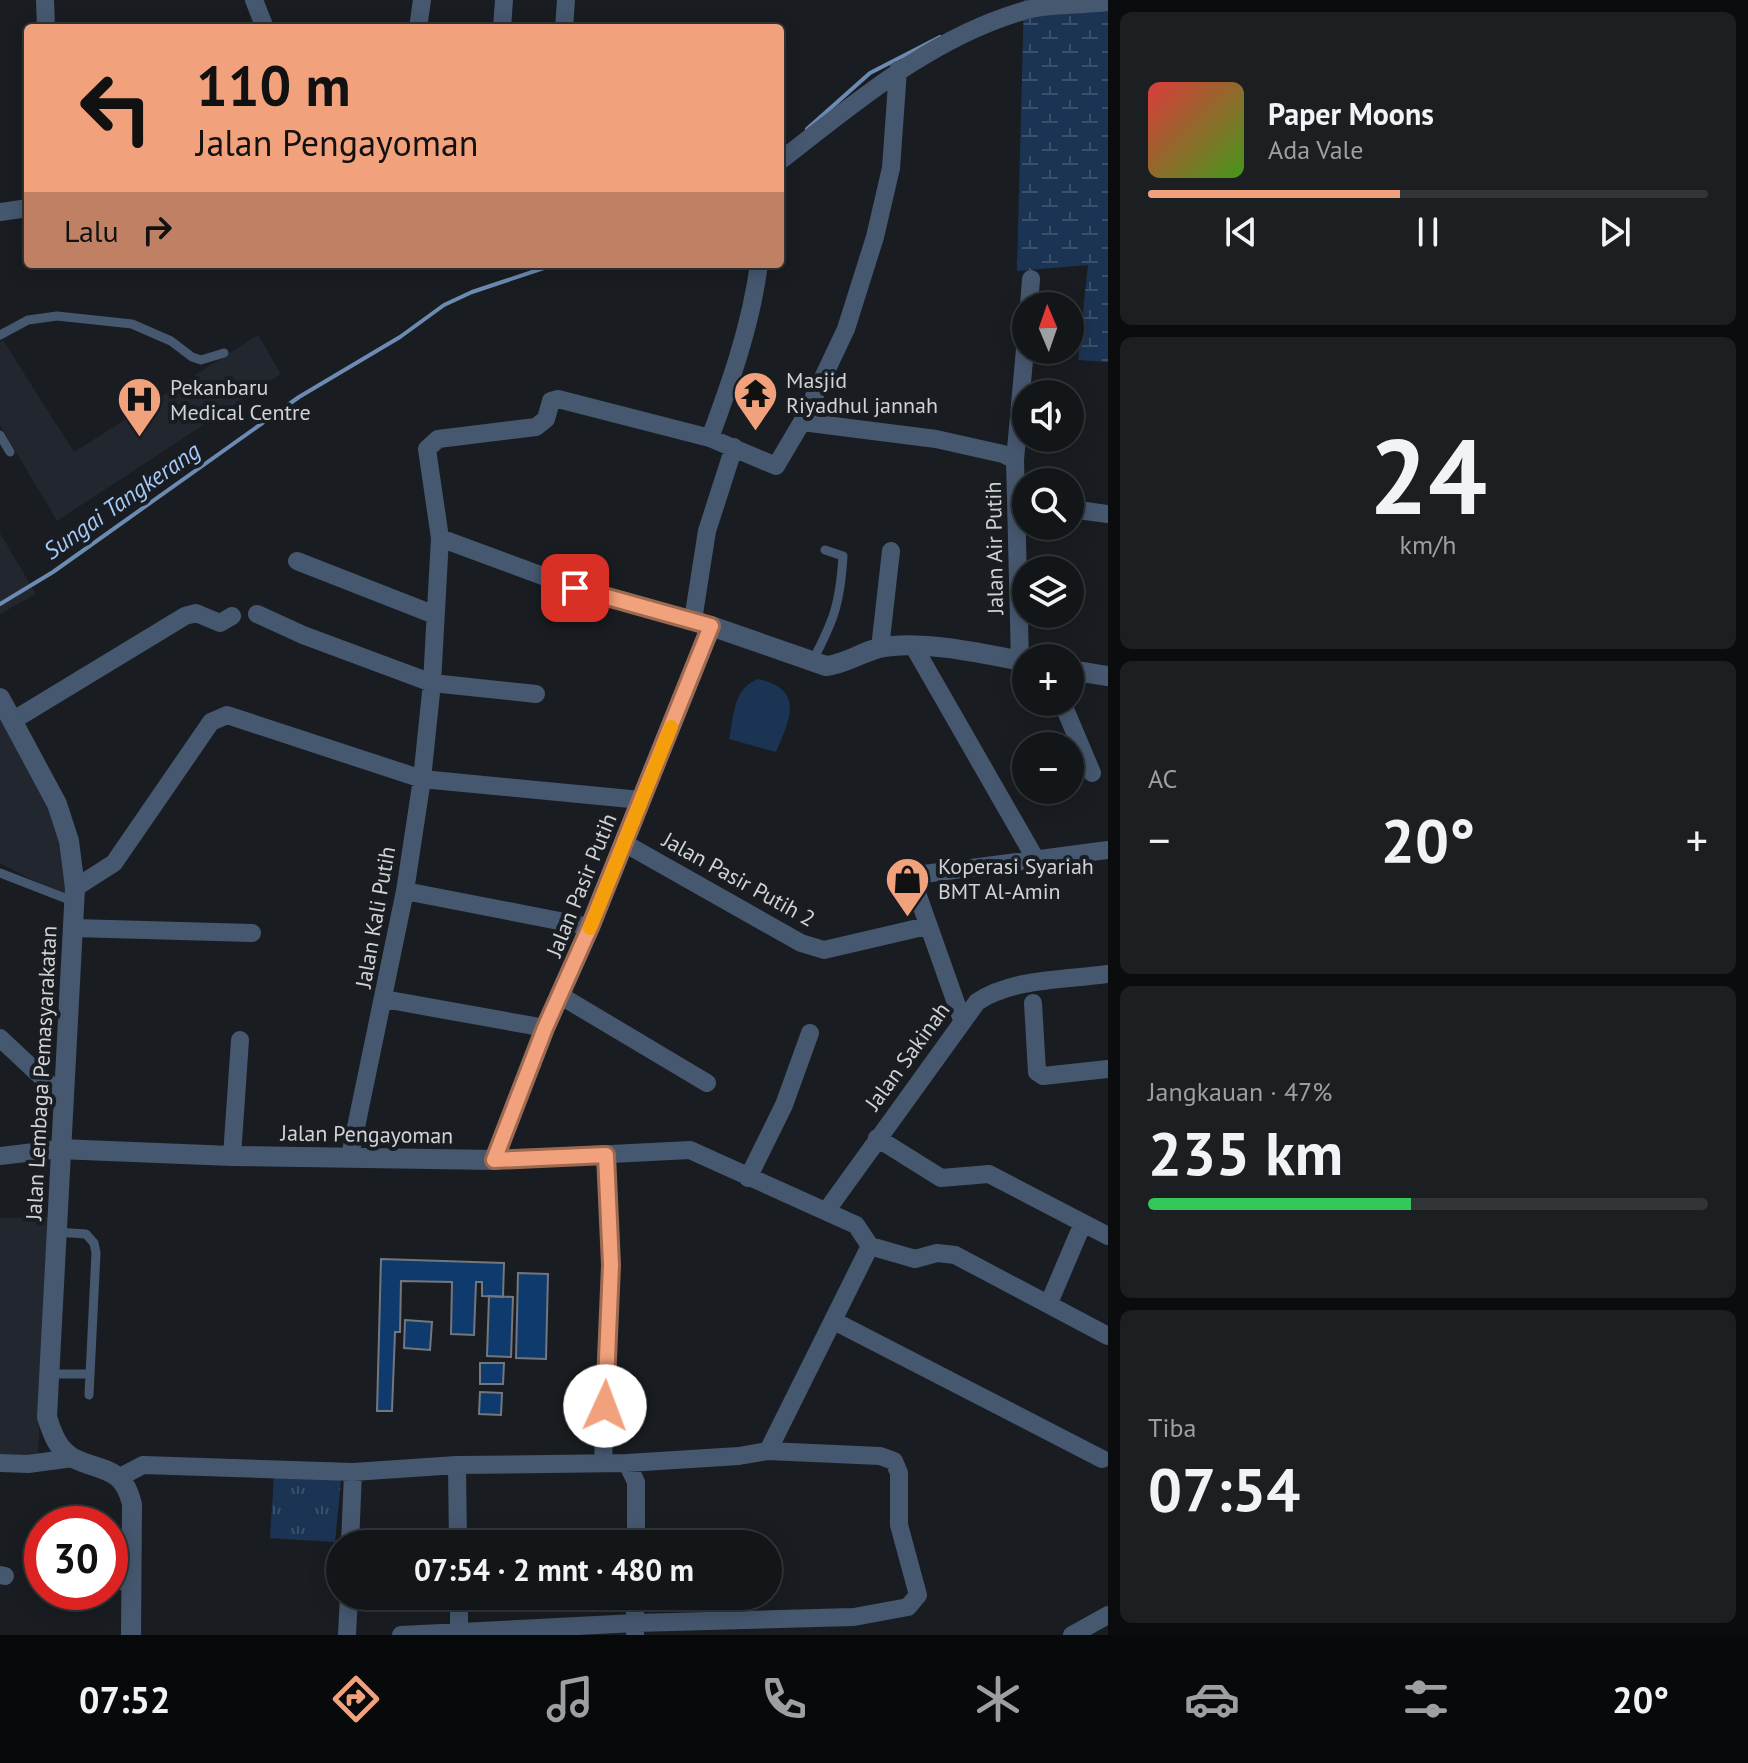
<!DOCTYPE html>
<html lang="id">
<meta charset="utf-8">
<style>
body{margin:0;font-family:"PT Sans",sans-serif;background:#1c1f22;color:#f1f3f6;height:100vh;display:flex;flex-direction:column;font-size:30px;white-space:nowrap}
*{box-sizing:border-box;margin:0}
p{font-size:26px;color:#9d9fa2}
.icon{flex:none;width:44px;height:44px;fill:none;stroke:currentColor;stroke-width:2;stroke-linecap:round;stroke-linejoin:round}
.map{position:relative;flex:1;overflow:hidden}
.sheet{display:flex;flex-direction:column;gap:12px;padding:12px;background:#0a0c0e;width:640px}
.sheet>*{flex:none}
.banner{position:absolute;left:24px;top:24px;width:760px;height:244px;border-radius:8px;box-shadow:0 4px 20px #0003,0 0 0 2px #323538;background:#f1a17c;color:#111;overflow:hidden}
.needle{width:52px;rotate:358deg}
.buttons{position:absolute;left:1012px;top:292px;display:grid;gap:16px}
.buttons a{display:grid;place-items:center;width:72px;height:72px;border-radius:50%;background:#131619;box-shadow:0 4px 20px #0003,0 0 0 2px #323538;font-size:40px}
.speed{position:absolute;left:24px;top:1506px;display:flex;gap:16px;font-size:40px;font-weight:700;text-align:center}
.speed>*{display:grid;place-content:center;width:104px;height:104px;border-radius:50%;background:#131619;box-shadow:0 4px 20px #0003,0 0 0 2px #323538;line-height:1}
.speed .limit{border:12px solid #d22;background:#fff;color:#111}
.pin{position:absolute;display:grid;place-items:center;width:68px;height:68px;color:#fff;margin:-34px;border-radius:16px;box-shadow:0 4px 12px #0006}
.me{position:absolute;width:88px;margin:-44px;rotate:2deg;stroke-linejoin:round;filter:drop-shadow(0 0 6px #0008)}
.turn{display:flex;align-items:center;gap:28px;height:168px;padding:0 40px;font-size:36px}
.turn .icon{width:104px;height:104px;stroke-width:2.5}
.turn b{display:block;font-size:56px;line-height:68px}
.then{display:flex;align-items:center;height:76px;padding:0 40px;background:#0003;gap:16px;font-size:30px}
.big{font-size:60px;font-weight:700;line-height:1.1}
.sheet .card{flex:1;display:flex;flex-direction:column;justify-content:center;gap:12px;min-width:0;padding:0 28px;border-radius:12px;background:#1c1f22}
.sheet .dial{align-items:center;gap:0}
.dial b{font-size:104px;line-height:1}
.song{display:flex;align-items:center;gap:24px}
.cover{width:96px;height:96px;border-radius:12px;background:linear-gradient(135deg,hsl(0 70% 55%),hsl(100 70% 35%))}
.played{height:8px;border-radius:4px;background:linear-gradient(90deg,#f1a17c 45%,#323538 45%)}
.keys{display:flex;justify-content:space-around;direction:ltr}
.heat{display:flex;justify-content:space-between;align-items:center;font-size:44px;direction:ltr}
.charge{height:12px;border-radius:6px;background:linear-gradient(90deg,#34c759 47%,#323538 0)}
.trip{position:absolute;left:326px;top:1530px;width:456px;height:80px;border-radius:40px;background:#131619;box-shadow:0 4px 20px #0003,0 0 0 2px #323538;font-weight:700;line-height:80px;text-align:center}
.tab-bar{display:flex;height:128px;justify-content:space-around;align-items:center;background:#08090a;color:#9d9fa2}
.tab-bar .icon{width:56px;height:56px}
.tab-bar .selected{color:#f1a17c}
.tab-bar b{font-size:36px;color:#f1f3f6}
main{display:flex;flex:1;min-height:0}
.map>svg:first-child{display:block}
.built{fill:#21262f}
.wetland{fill:url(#wetland-marsh)}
.park{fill:url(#park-tufts)}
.pitch{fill:#1c3453}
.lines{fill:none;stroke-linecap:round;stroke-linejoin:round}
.stream{stroke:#6c8bb3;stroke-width:4}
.building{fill:#0f3a6e;stroke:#73777c;stroke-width:2}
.service{stroke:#465870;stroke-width:9}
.minor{stroke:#465870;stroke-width:18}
.tertiary{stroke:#465870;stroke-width:20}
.route-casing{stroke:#9d6951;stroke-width:20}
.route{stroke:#f1a17c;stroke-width:14}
.slow{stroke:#f59e0b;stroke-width:14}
.labels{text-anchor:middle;stroke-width:8;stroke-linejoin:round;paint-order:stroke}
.poi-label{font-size:22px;fill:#d0d2d5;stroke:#191d21;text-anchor:start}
.street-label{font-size:22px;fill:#d0d2d5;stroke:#191d21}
.water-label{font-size:24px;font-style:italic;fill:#a5cafa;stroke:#191d21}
</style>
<main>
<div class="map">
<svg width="1108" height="1635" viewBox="0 0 1108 1635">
<defs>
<pattern id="wetland-marsh" width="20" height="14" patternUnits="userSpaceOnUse" patternTransform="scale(2)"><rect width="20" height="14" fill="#1c3453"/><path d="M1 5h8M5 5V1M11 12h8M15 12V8" fill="none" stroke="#3c506b"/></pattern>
<pattern id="park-tufts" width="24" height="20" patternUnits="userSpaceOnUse" patternTransform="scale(2)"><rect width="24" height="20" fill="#1c3453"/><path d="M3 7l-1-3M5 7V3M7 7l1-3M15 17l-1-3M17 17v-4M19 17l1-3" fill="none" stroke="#3c506b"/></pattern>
</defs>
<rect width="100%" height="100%" fill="#191d21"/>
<path class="built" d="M258 335 281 374 57 521 0 425V342L3 340 74 452Z
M0 533 36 594 0 614Z
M0 716 55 814 67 898 0 863Z
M49 1217 38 1456H0V1218Z"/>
<path class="wetland" d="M1024 0H1108V362L1078 360 1088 265 1017 271Z"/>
<path class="park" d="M274 1475 341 1480 335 1542 270 1538Z"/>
<path class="pitch" d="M758 679C805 689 790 719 776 752L729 739C734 716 733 688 758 679Z"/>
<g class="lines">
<path class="stream" d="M807 129 870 73 940 37
M0 604 53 572 299 397 400 337 444 305 472 292 556 264"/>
</g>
<path class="building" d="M381 1259 504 1263 503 1297 482 1296V1282H476L474 1335 451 1334 452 1282 401 1281 400 1332H395L392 1411H377Z
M518 1273 548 1274 546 1359 516 1358Z
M489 1296 513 1297 511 1357 487 1356Z
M405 1320 432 1322 430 1350 404 1348Z
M480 1363H504L503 1384H480Z
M480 1392 502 1393 501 1415 479 1414Z"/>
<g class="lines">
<path class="service" d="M0 335 28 320 57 316 132 324 171 341 192 357 201 360 224 353
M0 435 10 452
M812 662C834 620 840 604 843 556L825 550
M0 873 75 902
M55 1232 86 1234 94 1243 96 1253 89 1395
M49 1374H90"/>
<path class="minor" d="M45 0 46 28
M254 0 265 28
M418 28 422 0
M502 28 504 0
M564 28 566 0
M780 161C855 103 930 38 1023 11 1049 3 1081 6 1108 2
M0 212 28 208
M1029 306 1031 279
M802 422 936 439 1003 454 1015 460 1020 661
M710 438C731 381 751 325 759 264
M1015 460 1026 338
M1078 510 1108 514
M440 538 575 588 711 626
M297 561 435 615
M257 614 303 635 432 683 536 694
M693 620 707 531 734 447
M914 647 1035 858
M880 648 891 551
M1062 702 1092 773
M12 721 185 616 196 613 220 623 232 616
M624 843 801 943 824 950 927 926
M75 888 114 863 211 722 227 715 422 779 641 800
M405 891 590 927
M74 928 252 933
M561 996 707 1083
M384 999 545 1028
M1033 1003 1037 1072 1043 1076 1108 1069
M962 1020 917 893V882L924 874 1108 850
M0 1038 62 1096
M877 1138 941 1178 989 1174 1108 1236
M0 1156 59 1149
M232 1156 240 1040
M350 1156 405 891 422 779 432 683 440 538 427 449 438 439 536 427 546 419 551 401 558 399 710 438 776 466 802 422 846 329 875 237 891 168 898 70
M748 1178 784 1105 810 1033
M827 1210 977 1002C1012 978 1066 980 1108 974
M870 1246 915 1259 937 1253 955 1255 1108 1336
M1049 1303 1083 1223
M834 1321 1102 1459
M603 1462 611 1265 606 1155
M0 1463 28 1464 73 1458
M627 1463 636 1482V1544
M457 1465 458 1544
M120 1477 143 1465 353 1472 457 1465 627 1463 739 1456 768 1451 870 1246 856 1225 690 1150 494 1160
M350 1544 353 1472
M0 1575 5 1576
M110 1581H132
M459 1596V1635
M635 1633V1596
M347 1635 349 1596
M401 1635 635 1623 854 1617 908 1607 918 1595 899 1525V1473L894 1461 880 1456 768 1451
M1072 1635 1108 1615"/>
<path class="tertiary" d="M1070 670 1108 676
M0 698 57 804 69 841 75 888 47 1417C52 1433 58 1451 75 1459 104 1472 123 1467 132 1504L131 1635
M59 1149 232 1156 494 1160 545 1028 590 927 711 626 826 666C845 664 860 653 879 648 918 639 986 654 1026 662"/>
</g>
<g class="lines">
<defs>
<path id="route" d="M575 588 711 626 590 927 545 1028 494 1160 606 1155 611 1265 605 1406"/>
</defs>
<use href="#route" class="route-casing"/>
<use href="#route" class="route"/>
<path class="slow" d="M590 928 671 727"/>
</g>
<defs>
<symbol id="temple-pin" viewBox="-11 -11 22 30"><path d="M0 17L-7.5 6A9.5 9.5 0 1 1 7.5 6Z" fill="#f1a17c" stroke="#191d21"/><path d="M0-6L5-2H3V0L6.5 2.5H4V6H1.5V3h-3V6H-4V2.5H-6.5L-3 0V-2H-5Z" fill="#111"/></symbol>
<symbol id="hospital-pin" viewBox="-11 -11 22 30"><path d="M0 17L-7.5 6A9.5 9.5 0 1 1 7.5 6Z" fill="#f1a17c" stroke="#191d21"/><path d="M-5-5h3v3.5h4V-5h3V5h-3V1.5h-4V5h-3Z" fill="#111"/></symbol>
<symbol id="shop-pin" viewBox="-11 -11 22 30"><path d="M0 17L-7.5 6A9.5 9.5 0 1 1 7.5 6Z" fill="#f1a17c" stroke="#191d21"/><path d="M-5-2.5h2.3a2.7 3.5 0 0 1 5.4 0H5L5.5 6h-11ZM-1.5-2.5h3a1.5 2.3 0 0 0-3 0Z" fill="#111"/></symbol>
</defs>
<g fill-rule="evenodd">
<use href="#temple-pin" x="730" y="368" width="51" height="69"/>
<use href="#hospital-pin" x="114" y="374" width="51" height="69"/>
<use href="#shop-pin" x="882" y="854" width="51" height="69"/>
</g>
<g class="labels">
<g class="poi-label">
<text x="786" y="388">Masjid<tspan x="786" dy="25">Riyadhul jannah</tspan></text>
<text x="170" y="395">Pekanbaru<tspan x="170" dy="25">Medical Centre</tspan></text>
<text x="938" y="874">Koperasi Syariah<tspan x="938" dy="25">BMT Al-Amin</tspan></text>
</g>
<g class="street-label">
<text transform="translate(994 548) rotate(-91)" y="8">Jalan Air Putih</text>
<text transform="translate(739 879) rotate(29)" y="8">Jalan Pasir Putih 2</text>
<text transform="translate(581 885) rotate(-68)" y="8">Jalan Pasir Putih</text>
<text transform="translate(375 917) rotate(-80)" y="8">Jalan Kali Putih</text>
<text transform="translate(907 1056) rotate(-54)" y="8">Jalan Sakinah</text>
<text transform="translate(41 1073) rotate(-87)" y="8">Jalan Lembaga Pemasyarakatan</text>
<text transform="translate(367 1134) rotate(1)" y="8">Jalan Pengayoman</text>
</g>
<g class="water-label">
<text transform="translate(122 501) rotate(-35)" y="8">Sungai Tangkerang</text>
</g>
</g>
</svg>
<div class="buttons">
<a><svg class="needle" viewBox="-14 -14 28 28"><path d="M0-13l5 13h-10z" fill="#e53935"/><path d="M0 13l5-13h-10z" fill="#9d9fa2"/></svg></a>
<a><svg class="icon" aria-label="sound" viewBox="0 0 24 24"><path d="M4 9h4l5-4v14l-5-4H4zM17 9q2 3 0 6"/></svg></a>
<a><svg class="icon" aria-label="search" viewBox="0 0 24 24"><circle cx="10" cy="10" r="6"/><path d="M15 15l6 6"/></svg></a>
<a><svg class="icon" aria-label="layers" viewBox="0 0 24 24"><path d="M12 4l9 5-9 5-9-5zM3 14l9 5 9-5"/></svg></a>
<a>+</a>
<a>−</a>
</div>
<div class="speed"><div class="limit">30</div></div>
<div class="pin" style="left:575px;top:588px;background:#d93025"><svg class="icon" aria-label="arrive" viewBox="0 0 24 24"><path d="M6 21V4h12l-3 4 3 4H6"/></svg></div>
<svg class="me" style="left:605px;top:1406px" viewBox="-20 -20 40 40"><circle r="19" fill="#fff"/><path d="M0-13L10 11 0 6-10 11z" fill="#f1a17c"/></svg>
<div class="trip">07:54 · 2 mnt · 480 m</div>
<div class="banner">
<div class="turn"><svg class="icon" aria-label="left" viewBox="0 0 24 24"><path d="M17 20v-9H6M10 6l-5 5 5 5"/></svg><div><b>110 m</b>Jalan Pengayoman</div></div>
<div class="then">Lalu<svg class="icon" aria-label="right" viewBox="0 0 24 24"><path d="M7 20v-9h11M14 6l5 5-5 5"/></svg></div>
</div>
</div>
<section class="sheet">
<div class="card">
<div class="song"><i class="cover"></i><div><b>Paper Moons</b><p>Ada Vale</p></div></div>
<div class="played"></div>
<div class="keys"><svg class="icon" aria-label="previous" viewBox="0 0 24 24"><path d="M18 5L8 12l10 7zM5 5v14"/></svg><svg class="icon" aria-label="pause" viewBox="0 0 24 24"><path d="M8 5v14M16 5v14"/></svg><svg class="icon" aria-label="next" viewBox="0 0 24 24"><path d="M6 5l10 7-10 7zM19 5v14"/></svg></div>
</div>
<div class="card dial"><b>24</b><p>km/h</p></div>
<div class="card"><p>AC</p>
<div class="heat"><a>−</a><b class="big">20°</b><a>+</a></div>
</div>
<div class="card"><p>Jangkauan · 47%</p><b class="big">235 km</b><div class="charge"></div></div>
<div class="card"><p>Tiba</p><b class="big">07:54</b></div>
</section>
</main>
<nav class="tab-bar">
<b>07:52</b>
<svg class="icon selected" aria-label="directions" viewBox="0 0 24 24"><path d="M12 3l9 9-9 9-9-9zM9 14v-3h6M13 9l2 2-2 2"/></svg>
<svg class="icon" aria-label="music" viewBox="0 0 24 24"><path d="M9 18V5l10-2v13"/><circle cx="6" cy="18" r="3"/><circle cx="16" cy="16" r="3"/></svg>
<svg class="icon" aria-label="phone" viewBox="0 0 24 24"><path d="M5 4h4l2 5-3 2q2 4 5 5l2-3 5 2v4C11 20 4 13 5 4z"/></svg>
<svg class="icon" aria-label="climate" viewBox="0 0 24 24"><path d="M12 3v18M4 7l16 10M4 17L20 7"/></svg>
<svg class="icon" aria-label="car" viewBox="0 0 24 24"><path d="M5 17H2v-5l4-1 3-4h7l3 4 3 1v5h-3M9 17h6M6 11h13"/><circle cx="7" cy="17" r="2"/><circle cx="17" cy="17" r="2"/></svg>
<svg class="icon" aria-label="filters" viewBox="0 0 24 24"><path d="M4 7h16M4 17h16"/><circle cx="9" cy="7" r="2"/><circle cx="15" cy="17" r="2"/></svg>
<b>20°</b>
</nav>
